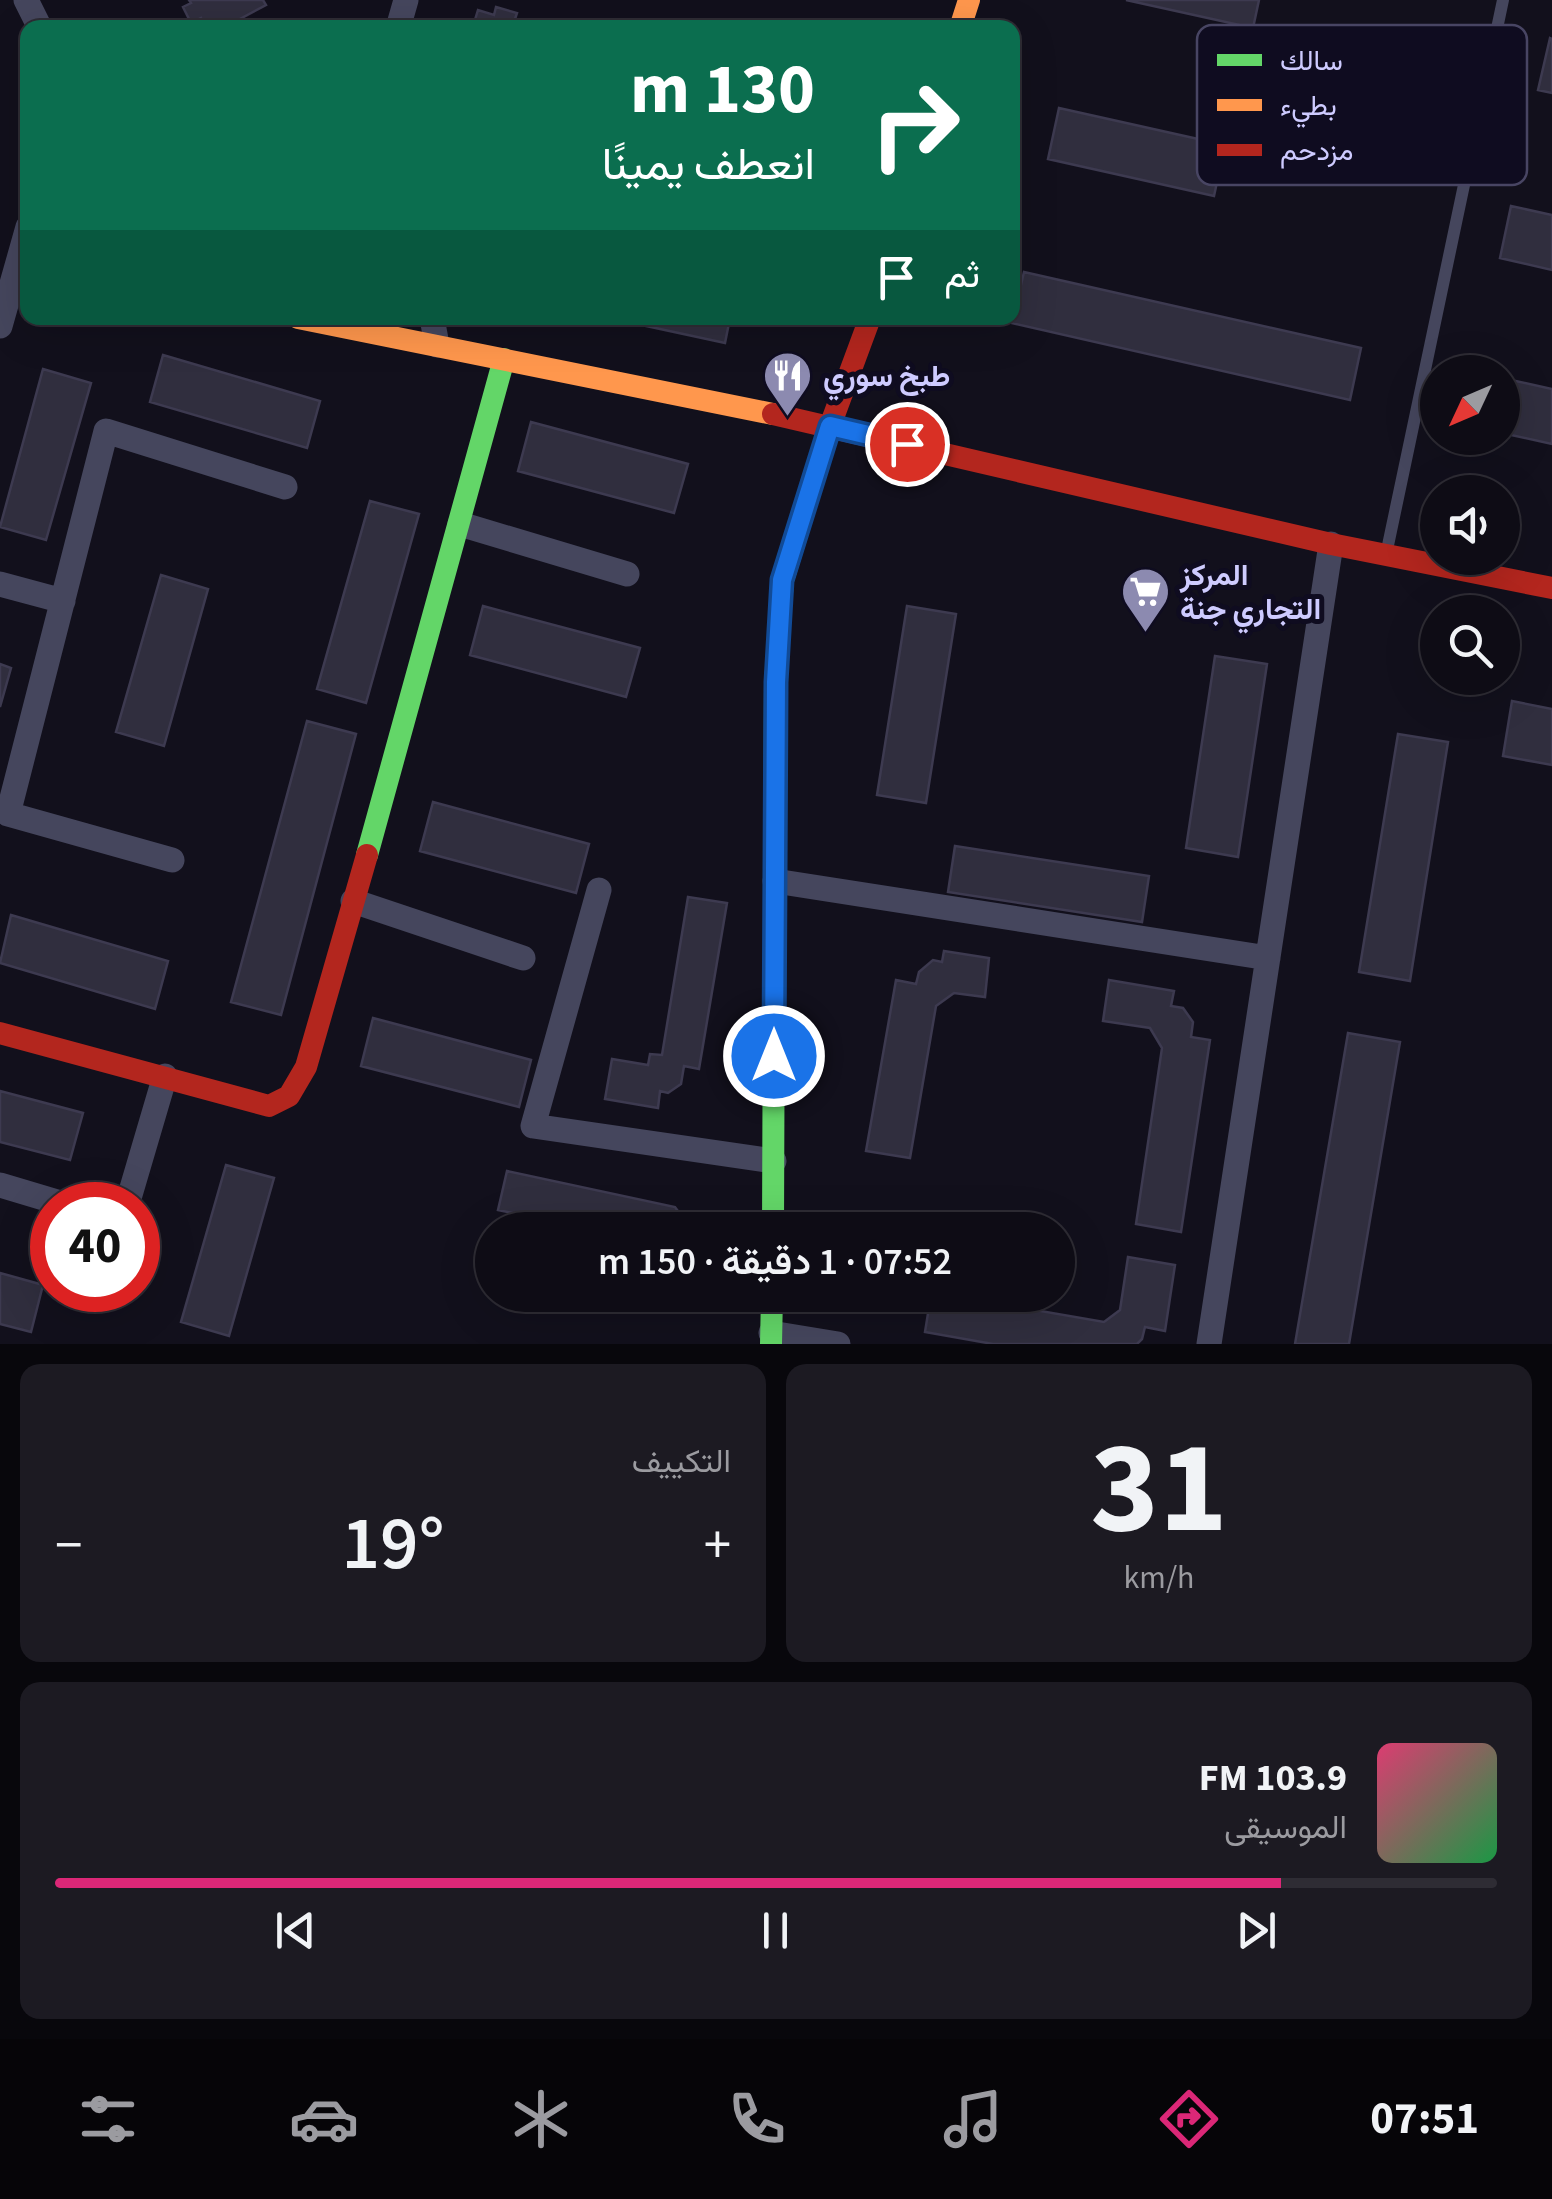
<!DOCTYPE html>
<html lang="ar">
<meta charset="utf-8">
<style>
body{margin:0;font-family:"Source Sans 3",Vazirmatn,sans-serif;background:#1c1a22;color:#f1f3f6;direction:rtl;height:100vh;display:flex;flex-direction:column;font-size:38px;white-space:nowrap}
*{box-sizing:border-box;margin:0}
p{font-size:32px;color:#9b9ba0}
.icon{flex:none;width:55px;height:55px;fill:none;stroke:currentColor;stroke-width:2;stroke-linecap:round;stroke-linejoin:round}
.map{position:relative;height:1344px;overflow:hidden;direction:ltr}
.sheet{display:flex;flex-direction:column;gap:20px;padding:20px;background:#08070c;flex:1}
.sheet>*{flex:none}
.top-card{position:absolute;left:20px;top:20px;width:1000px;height:305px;border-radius:20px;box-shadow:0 10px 40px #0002,0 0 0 2px #2e2c34;direction:rtl;background:#0b6e4f;color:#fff;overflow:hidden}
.needle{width:65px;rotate:226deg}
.controls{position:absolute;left:1420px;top:355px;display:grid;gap:20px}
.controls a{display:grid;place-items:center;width:100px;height:100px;border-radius:50%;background:#0e0c15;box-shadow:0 10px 40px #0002,0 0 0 2px #2e2c34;font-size:50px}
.speed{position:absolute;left:30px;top:1182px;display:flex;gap:20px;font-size:50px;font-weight:700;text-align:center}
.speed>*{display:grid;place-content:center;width:130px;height:130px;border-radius:50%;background:#0e0c15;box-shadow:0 10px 40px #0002,0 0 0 2px #2e2c34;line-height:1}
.speed .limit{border:15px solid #d22;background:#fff;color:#111}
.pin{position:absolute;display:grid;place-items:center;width:85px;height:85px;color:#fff;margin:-42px;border:5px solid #fff;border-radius:50%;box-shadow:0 2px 10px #0007}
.me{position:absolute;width:110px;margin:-55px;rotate:0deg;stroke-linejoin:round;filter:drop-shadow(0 0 8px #0008)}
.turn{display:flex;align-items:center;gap:35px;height:210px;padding:0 40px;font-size:45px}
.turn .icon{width:130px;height:130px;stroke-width:2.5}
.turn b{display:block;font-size:70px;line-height:85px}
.then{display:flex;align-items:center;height:95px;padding:0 40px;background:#0003;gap:20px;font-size:38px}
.big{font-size:75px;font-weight:600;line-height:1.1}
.sheet .tile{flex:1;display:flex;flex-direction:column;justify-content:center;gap:15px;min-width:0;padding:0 35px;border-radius:20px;background:#1c1a22}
.sheet .dial{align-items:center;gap:0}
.dial b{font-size:130px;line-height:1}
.song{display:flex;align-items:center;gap:30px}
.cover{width:120px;height:120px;border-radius:15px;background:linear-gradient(135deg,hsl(340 70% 55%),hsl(140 70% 35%))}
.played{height:10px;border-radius:5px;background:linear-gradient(90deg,#db2777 85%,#2e2c34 85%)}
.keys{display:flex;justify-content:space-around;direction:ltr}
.heat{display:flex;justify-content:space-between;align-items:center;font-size:55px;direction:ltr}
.sheet .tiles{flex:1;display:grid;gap:20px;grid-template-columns:1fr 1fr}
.tile:last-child{grid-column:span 2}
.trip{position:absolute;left:475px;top:1212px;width:600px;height:100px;border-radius:50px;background:#0e0c15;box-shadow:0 10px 40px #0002,0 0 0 2px #2e2c34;font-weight:600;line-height:100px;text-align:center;direction:rtl}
.menu{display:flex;height:160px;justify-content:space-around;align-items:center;background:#060508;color:#9b9ba0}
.menu .icon{width:70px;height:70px}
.menu .current{color:#db2777}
.menu b{font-size:45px;color:#f1f3f6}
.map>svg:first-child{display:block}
.building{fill:#302e3e;stroke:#3d3a50;stroke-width:2.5}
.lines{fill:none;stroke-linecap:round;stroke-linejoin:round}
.lane{stroke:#45465d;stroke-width:12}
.street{stroke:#45465d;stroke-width:25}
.fast{stroke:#63d668;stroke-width:22}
.slow{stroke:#ff974d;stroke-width:22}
.jam{stroke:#b3261e;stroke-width:22}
.route-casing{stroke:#114b97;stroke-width:25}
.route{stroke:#1a73e8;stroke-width:18}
.labels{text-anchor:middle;stroke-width:10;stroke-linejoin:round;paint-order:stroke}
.poi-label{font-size:30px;font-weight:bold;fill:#cecbff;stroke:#0f0c20;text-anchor:start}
.key{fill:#0f0c20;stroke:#484563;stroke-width:2.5}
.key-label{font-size:28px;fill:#cecbff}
</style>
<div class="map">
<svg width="1552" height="1344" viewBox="0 0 1552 1344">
<rect width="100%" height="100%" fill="#12101c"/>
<path class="building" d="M189 0H263L266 5 223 28H206L201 18 191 23 183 7 191 3Z
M1126 0H1259L1253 28Z
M496 7 517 13 513 25 522 28H465L467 21 474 23 478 10 494 15Z
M1550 38 1552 39V93L1538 90Z
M1059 108 1225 145 1214 196 1048 159Z
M1511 206 1552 215V270L1500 258Z
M1024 272 1361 348 1350 400 1012 323Z
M609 318H730L725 343Z
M163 355 320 401 307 448 150 402Z
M43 369 91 383 46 540 0 527Z
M1502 378 1552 389V444L1502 433Z
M531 422 688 464 674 513 518 471Z
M370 501 419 514 366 703 317 689Z
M161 575 208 589 164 746 116 732Z
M483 606 640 648 626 697 470 655Z
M907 606 956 614 926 803 877 795Z
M1215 656 1267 664 1238 857 1186 848Z
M0 664 11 668 0 707Z
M1512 701 1552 709V765L1503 756Z
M307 721 356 734 281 1015 231 1002Z
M1398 734 1448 742 1410 981 1359 972Z
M433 802 589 844 576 893 420 851Z
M955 846 1149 876 1142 922 948 892Z
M688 897 727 903 699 1069 684 1066 681 1084 668 1093 660 1091 658 1108 605 1099 612 1059 648 1065 650 1054 662 1055Z
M11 915 168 961 155 1009 0 963Z
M944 951 989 958 985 997 954 993 936 1006 910 1158 866 1151 896 980 916 984 919 972 933 960 942 962Z
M1109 980 1174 991 1171 1006 1183 1008 1193 1022 1191 1037 1210 1040 1181 1232 1136 1224 1162 1048 1150 1028 1103 1021Z
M373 1018 531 1060 519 1107 361 1066Z
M1348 1033 1400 1042 1349 1344H1295Z
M0 1091 83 1113 70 1160 0 1142Z
M226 1165 274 1178 229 1336 181 1322Z
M507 1171 675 1207 692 1230H592L498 1210Z
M1128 1257 1175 1265 1165 1331 1145 1327 1142 1339 1137 1344H993L925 1332 931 1295H949L1104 1322 1120 1310Z
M0 1273 43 1285 31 1332 0 1324Z"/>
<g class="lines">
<path class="lane" d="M1387 550 1503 0"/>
<path class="street" d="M26 0 40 28
M398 28 406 0
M432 318 437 345
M0 326 28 227
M460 524 627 574
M0 584 63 601
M172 860 8 814 106 431 285 487
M775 881 1268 958
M599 890 533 1126 774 1161
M353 901 523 958
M0 1185 67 1205
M127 1205 165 1076
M771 1333 838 1344
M1209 1344 1331 544"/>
<path class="fast" d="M367 855 504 359
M773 1230 775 683 783 580 806 505
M771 1344 772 1295"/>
<path class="slow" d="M960 28 969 0
M298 318 773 414"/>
<path class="jam" d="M773 414 1331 544 1552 588
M806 505 830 426 870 318
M0 1033 269 1106 289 1096 306 1067 367 855"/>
</g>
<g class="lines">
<defs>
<path id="route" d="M774 1056 776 682 782 580 830 426 907 444"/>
</defs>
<use href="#route" class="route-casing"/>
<use href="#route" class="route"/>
</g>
<defs>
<symbol id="restaurant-pin" viewBox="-11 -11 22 30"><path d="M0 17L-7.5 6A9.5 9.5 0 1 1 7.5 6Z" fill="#8c8ab0" stroke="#0f0c20"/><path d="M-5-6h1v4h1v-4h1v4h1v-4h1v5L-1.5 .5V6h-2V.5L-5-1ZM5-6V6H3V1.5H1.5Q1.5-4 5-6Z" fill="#fff"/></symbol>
<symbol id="supermarket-pin" viewBox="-11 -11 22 30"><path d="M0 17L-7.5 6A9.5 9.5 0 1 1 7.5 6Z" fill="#8c8ab0" stroke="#0f0c20"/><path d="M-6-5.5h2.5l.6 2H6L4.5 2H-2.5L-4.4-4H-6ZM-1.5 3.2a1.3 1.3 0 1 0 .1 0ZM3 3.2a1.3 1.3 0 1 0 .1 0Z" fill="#fff"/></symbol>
</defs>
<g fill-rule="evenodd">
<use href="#restaurant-pin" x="760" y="348" width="55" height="75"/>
<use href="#supermarket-pin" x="1118" y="564" width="55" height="75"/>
</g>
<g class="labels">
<g class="poi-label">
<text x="823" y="386">طبخ سوري</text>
<text x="1180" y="585">المركز<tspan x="1180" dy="34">التجاري جنة</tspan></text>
</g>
</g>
<rect x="1197" y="25" width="330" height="160" rx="15" class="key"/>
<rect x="1217" y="54" width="45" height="12" fill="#63d668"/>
<rect x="1217" y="99" width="45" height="12" fill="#ff974d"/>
<rect x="1217" y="144" width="45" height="12" fill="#b3261e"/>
<g class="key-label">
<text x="1280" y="70">سالك</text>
<text x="1280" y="115">بطيء</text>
<text x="1280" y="160">مزدحم</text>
</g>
</svg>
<div class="controls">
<a><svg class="needle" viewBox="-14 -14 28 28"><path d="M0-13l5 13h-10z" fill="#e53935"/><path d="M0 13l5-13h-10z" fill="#9b9ba0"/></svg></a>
<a><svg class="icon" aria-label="sound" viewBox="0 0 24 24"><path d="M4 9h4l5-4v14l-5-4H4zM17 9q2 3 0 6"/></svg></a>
<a><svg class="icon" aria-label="search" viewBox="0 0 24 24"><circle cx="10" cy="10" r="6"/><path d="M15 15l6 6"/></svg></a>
</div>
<div class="speed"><div class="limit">40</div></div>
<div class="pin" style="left:907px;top:444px;background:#d93025"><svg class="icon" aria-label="arrive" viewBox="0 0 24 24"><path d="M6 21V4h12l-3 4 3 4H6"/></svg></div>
<svg class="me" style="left:774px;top:1056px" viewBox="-20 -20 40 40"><circle r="17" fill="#1a73e8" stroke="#fff" stroke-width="3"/><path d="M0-11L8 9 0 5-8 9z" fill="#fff"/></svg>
<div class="trip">07:52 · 1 دقيقة · 150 m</div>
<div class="top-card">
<div class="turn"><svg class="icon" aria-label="right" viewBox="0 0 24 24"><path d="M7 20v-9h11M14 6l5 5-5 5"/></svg><div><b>130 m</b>انعطف يمينًا</div></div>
<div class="then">ثم<svg class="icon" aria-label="arrive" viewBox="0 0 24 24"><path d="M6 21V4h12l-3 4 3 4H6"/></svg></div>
</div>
</div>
<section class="sheet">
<div class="tiles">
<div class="tile dial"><b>31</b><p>km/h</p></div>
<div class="tile"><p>التكييف</p>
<div class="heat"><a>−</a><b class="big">19°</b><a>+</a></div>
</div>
<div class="tile">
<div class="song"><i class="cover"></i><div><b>103.9 FM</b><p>الموسيقى</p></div></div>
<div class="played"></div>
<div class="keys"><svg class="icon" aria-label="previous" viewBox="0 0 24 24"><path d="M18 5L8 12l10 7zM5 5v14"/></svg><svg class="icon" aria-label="pause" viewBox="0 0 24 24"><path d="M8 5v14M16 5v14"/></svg><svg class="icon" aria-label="next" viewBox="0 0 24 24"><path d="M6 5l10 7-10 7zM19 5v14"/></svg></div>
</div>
</div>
</section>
<nav class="menu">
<b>07:51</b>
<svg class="icon current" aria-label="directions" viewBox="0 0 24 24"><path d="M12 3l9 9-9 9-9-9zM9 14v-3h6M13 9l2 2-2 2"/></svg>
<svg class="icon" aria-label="music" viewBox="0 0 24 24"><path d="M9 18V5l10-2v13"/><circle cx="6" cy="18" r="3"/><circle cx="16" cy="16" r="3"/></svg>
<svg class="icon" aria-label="phone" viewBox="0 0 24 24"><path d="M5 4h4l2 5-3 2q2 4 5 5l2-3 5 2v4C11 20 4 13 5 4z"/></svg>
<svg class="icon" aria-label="climate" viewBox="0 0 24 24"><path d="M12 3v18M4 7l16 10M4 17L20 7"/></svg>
<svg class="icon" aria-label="car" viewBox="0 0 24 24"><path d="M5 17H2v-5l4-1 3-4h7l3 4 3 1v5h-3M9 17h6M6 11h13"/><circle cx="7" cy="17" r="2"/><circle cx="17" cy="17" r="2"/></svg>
<svg class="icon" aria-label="filters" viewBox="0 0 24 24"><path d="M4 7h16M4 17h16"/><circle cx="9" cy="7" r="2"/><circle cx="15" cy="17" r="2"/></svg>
</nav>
